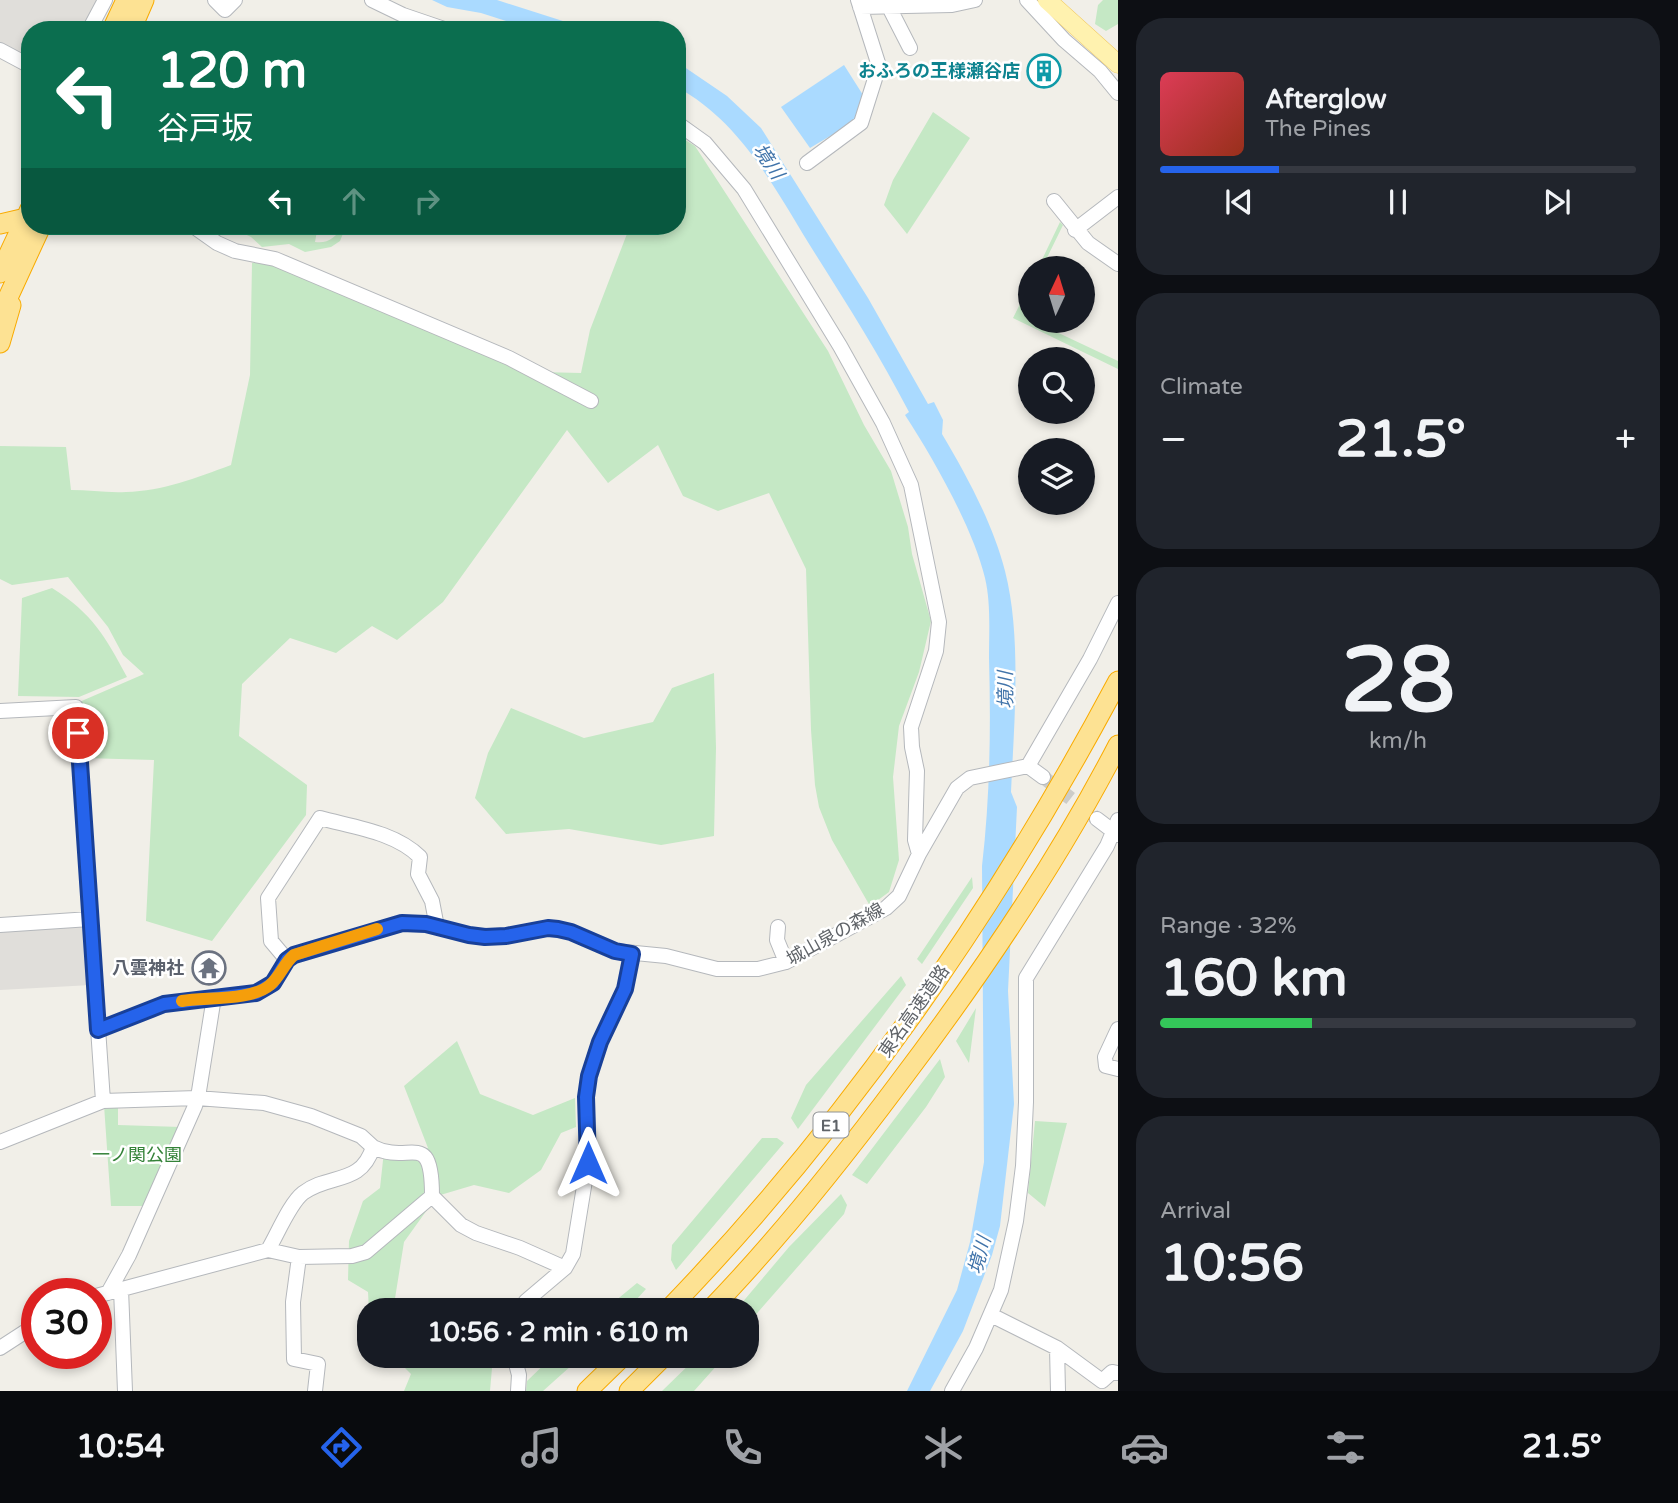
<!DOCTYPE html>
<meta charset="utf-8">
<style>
body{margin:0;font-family:"Varela Round","Noto Sans JP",sans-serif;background:#20242c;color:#f1f3f6;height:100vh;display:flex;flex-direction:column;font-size:26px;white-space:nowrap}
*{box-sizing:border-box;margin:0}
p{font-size:23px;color:#9ea1a6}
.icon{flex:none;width:38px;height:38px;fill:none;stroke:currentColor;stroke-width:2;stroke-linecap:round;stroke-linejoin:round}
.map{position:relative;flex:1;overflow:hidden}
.panel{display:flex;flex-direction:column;gap:18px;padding:18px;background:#0d0f14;width:560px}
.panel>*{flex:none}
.hud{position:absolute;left:21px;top:21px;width:665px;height:214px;border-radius:28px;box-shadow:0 4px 10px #0003;background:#0b6e4f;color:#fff;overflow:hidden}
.needle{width:46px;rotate:4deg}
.buttons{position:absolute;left:1018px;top:256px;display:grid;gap:14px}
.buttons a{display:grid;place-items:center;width:77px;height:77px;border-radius:50%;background:#171b24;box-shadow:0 4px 10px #0003;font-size:35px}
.speed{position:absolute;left:21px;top:1278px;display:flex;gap:14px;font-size:35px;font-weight:700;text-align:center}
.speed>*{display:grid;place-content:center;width:91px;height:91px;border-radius:50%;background:#171b24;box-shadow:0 4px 10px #0003;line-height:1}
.speed .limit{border:10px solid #d22;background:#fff;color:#111}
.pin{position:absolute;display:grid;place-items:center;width:60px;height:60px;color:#fff;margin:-30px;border:4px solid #fff;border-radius:50%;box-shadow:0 2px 7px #0007}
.me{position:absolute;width:77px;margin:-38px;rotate:0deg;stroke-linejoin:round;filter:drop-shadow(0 0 5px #0008)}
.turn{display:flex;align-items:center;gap:24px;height:147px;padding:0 21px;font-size:32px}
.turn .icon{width:91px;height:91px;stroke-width:2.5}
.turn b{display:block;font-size:49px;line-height:60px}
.lanes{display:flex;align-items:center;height:66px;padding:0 21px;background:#0003;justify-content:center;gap:35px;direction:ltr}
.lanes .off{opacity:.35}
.big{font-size:52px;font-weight:700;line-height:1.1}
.panel .card{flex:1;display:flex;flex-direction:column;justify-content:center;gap:10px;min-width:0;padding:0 24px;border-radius:28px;background:#20242c}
.panel .dial{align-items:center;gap:0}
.dial b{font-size:91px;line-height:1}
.song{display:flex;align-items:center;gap:21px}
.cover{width:84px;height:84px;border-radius:10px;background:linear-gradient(135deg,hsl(350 70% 55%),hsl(10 70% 35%))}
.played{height:7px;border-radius:4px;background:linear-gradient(90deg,#2563eb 25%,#363941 25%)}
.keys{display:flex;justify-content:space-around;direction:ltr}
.heat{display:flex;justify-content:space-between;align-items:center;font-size:38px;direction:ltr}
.charge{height:10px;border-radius:5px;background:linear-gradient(90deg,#34c759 32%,#363941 0)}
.trip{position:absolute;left:357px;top:1298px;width:402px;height:70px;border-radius:28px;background:#171b24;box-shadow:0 4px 10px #0003;font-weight:700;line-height:70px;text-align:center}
.tabs{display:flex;height:112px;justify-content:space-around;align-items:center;background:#090b0e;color:#9ea1a6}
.tabs .icon{width:49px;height:49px}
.tabs .current{color:#2563eb}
.tabs b{font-size:32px;color:#f1f3f6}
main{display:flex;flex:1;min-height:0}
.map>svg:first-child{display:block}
.industrial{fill:#e0deda}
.green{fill:#c5e8c5}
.water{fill:#aadaff}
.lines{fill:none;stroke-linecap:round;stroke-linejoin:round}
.minor-tunnel{stroke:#ccccc8;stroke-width:14;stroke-dasharray:14 7;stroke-linecap:butt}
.minor-casing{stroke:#b5b8bc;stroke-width:16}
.major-casing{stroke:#f2c960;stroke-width:19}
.highway-casing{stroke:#f9ab00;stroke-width:21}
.minor{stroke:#fff;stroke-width:14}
.major{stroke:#fff2af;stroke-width:18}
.highway{stroke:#fde293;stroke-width:19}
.route-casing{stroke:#184099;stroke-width:18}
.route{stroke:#2563eb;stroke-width:12}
.slow{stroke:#f59e0b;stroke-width:12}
.labels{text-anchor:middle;stroke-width:5;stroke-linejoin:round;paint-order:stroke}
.shield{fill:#fff;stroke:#8f9295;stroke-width:2}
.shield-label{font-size:16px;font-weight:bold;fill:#5f6368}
.culture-label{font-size:18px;font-weight:bold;fill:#0d838f;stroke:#fff;text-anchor:end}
.street-label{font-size:18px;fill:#5f6368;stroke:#fff}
.worship-label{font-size:18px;font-weight:bold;fill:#5b616d;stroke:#fff;text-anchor:end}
.park-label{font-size:18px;fill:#348238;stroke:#fff}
.water-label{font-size:19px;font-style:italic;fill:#4174aa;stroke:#fff}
</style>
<main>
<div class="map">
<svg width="1118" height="1391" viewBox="0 0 1118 1391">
<rect width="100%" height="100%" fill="#f1efe8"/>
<path class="industrial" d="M0 0H101L85 30H30V61L0 45Z
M90 919 91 985 0 990V929Z"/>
<path class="green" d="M1103 0H1118V24L1106 31 1095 24 1098 5Z
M933 112 970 138 907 234 884 205 893 180Z
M677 135 695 146 828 351 864 425 891 471 908 527 912 554 931 621 919 672 899 726 893 777 899 860 889 892 870 906 832 840 819 807 815 785 811 730 806 569 769 493 718 511 683 496 658 445 608 483 567 430 443 602 397 640 372 626 336 653 290 638 242 684 239 736 307 785 306 815 212 941 146 921 154 760 84 758 77 703 144 674 123 655 108 627 68 577 12 585 0 579V446L66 447 71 490C89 490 107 493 126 492 163 491 196 478 231 465L250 375 252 263 275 259 540 372 581 373 590 330 630 226H677Z
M1060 222 1063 225 1042 268H1038Z
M228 226H312L317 231 315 242C328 244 336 237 343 226H346L340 241 331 247 305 252 289 244 262 247 251 237Z
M1031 282V292L1024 305 1031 308 1027 317 1031 320 1118 361V369L1013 318Z
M52 588C93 614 105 636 127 677L79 697 18 696 22 598Z
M714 673 716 748 714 836 661 845 569 829 506 834 475 798 488 753 511 708 584 738 653 722 672 688Z
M972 877 973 888 922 964 917 959Z
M901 976 906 985 798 1129 791 1118 806 1085Z
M976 1008 969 1063 956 1041Z
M457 1041 480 1094 533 1115 575 1098 576 1127 561 1133 541 1170 509 1193 474 1185 437 1196 404 1242 393 1311H369L368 1292 348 1280 349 1241 363 1201 380 1188 384 1151 428 1148 404 1086Z
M940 1059 945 1077 926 1107 867 1184 852 1175Z
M118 1103V1125L181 1127 146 1206H111L104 1105Z
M1035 1121 1067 1123 1045 1207 1028 1193Z
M762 1138H777L784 1143 676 1270 671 1260 672 1245Z
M841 1194 847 1205 844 1214 752 1319 747 1321V1311H735L789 1247Z
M637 1283 646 1289 626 1311H603Z
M393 1356H487L492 1368 490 1391H404L411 1374Z
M553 1356H582L543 1391H526L527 1381Z
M698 1356H719V1363L694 1391H662Z"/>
<path class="water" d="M432 0H497L591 30H535L481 13 447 7Z
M677 62 727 96 761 128 868 298 928 404 934 402 943 420 942 434C967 476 993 524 1005 571 1022 637 1014 724 1011 792L1017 807 1008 991 1014 1104 1000 1226 992 1255 963 1331 930 1391H907L957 1290 970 1242 984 1162 982 866C990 798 991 727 989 658 989 632 991 603 985 578 973 528 933 458 905 415L909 412C881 358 849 307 816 255 777 193 744 124 677 87Z
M844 65 863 95 857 120 810 148 781 107Z"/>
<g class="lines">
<path class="minor-tunnel" d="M1043 777 1097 819"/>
<defs>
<path id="minor" d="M215 0 225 10 235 0
M372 0 403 15 447 30
M1027 0 1064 40 1100 71 1118 93
M860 7 952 5 975 0
M889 7 910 48
M89 30 105 0
M0 50 30 66
M677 123 705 143 744 189 840 346 883 423 911 485 939 622 936 651 911 727 912 747 917 771 915 840 919 854
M807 163 861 123 879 66 858 0
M1054 201 1088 243 1118 264
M193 226 217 243 235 251 275 259 509 358 591 401
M1075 230 1118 197
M0 711 76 707 103 1101
M1028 766 1090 659 1118 603
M1028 766 1043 777
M1097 819 1118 835
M0 925 90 919
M778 927 777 940 786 962
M287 960 271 941 268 898 320 818C353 827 395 832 420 857L418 874 432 901 437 927
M1118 1029 1105 1057 1106 1066 1118 1069
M98 1030 164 1004 256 993 273 983 287 960 294 955 402 923 426 924 469 935 485 937 506 936 548 928 558 929 571 932 615 951 666 956 717 969H758L786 962 886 908 899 896 919 854 957 788 970 778 1028 766
M0 1142 103 1101 197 1098 264 1103 311 1116 361 1136 373 1147C361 1186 329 1173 303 1193 290 1203 277 1235 268 1250
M373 1147C410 1166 432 1127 432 1196L461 1225 476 1233 520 1248 565 1268
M299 1257 352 1256 366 1252 432 1196
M121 1289 125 1391
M108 1293 129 1255 195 1106 199 1091 214 997
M96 1296 268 1250 299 1257 293 1302 294 1359 318 1364 315 1391
M519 1311 526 1301 565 1268 573 1254 588 1162 586 1097 589 1076 600 1042 625 989 632 954
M991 1315 1057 1348 1102 1381 1112 1372 1118 1373
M0 1348 37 1324
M1057 1348 1058 1391
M514 1356 519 1375 518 1391
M952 1391 976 1348 1001 1290 1016 1221 1023 1166 1026 1102V978L1107 846 1118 820"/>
<path id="major" d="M1047 0 1118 64"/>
<path id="highway" d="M112 30 126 0
M131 30 144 0
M0 224 30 217
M0 273 30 209
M0 315 41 226
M0 343 11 305
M667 1311C848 1124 996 910 1118 681
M709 1311C778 1240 840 1162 899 1083 980 976 1056 865 1118 745
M587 1391 623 1356
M629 1391 664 1356"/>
</defs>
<use href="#minor" class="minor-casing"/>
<use href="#major" class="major-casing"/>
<use href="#highway" class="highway-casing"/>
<use href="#minor" class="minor"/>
<use href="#major" class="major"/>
<use href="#highway" class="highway"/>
</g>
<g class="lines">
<defs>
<path id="route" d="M78 733 98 1030 164 1004 256 993 273 983 287 960 294 955 402 923 426 924 469 935 485 937 506 936 548 928 558 929 571 932 615 951 632 954 625 989 600 1042 589 1076 586 1097 588 1163"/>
</defs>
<use href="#route" class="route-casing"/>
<use href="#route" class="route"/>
<path class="slow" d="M182 1001C206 997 251 1001 270 985 280 977 284 963 294 955L377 929"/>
</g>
<defs>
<symbol id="building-ring" viewBox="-11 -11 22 22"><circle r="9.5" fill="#fff" stroke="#0f9aa8" stroke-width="1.5"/><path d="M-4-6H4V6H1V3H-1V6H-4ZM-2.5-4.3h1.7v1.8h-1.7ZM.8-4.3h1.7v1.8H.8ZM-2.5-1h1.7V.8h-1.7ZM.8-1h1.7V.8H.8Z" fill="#0f9aa8"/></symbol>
<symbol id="temple-ring" viewBox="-11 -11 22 22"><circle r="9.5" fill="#fff" stroke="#6b7280" stroke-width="1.5"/><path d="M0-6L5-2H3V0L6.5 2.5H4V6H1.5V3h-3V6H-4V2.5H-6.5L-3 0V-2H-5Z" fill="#6b7280"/></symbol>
</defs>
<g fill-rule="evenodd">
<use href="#building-ring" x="1025" y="52" width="38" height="38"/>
<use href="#temple-ring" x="190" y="949" width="38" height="38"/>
</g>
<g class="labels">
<rect class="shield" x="813.5" y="1112.5" width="35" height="25" rx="5"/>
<g class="shield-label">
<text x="831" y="1131">E1</text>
</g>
<g class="culture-label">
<text x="1020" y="77">おふろの王様瀬谷店</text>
</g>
<g class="street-label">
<text transform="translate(835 934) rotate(-29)" y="6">城山泉の森線</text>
<text transform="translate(914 1011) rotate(-55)" y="6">東名高速道路</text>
</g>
<g class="worship-label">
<text x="184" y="974">八雲神社</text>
</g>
<g class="park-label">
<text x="137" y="1161">一ノ関公園</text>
</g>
<g class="water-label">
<text transform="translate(769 161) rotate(56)" y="7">境川</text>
<text transform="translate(1005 690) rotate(-91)" y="7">境川</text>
<text transform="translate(979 1255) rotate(-75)" y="7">境川</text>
</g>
</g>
</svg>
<div class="buttons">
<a><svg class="needle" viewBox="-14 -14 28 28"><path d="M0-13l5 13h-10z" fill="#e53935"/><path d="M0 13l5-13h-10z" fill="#9ea1a6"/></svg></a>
<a><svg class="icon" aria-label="search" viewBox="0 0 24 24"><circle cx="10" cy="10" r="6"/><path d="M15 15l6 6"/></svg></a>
<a><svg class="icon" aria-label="layers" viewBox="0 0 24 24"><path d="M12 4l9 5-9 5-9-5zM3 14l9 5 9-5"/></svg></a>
</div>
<div class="speed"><div class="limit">30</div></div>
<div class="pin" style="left:78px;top:733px;background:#d93025"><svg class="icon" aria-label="arrive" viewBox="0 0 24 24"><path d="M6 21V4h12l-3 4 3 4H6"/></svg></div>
<svg class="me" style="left:588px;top:1163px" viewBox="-20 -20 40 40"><path d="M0-17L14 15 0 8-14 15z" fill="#2563eb" stroke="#fff" stroke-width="4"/></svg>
<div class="trip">10:56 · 2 min · 610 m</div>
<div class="hud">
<div class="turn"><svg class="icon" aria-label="left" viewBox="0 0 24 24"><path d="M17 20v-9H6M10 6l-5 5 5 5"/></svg><div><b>120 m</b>谷戸坂</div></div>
<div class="lanes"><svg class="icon" aria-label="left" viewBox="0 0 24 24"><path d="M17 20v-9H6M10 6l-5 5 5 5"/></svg><svg class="icon off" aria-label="ahead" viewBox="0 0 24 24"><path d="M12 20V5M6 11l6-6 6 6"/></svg><svg class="icon off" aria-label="right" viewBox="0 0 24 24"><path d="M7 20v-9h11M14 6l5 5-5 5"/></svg></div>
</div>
</div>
<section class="panel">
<div class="card">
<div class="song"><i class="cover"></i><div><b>Afterglow</b><p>The Pines</p></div></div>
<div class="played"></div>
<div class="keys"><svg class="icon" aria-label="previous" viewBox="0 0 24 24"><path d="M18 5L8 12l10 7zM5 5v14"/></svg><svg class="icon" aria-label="pause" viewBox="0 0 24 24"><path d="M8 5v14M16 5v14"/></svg><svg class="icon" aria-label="next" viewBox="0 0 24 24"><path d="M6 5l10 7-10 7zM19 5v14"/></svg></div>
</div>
<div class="card"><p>Climate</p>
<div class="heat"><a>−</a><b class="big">21.5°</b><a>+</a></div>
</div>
<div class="card dial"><b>28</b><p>km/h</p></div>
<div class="card"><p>Range · 32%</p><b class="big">160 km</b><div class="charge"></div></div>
<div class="card"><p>Arrival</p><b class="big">10:56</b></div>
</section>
</main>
<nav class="tabs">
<b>10:54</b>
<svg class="icon current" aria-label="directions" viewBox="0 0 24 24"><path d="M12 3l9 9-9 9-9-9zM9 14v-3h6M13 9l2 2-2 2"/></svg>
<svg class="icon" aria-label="music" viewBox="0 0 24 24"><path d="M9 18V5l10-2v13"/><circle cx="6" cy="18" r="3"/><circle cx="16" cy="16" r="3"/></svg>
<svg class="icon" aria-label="phone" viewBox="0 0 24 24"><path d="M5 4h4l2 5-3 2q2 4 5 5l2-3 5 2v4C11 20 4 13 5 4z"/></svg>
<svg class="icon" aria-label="climate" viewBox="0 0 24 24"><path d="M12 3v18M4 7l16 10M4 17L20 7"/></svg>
<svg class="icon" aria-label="car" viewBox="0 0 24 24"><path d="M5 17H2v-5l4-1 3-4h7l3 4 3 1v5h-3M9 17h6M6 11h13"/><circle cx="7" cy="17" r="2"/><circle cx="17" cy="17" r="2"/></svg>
<svg class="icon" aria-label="filters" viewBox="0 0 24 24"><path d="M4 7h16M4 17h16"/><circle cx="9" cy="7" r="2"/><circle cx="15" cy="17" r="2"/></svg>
<b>21.5°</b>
</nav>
